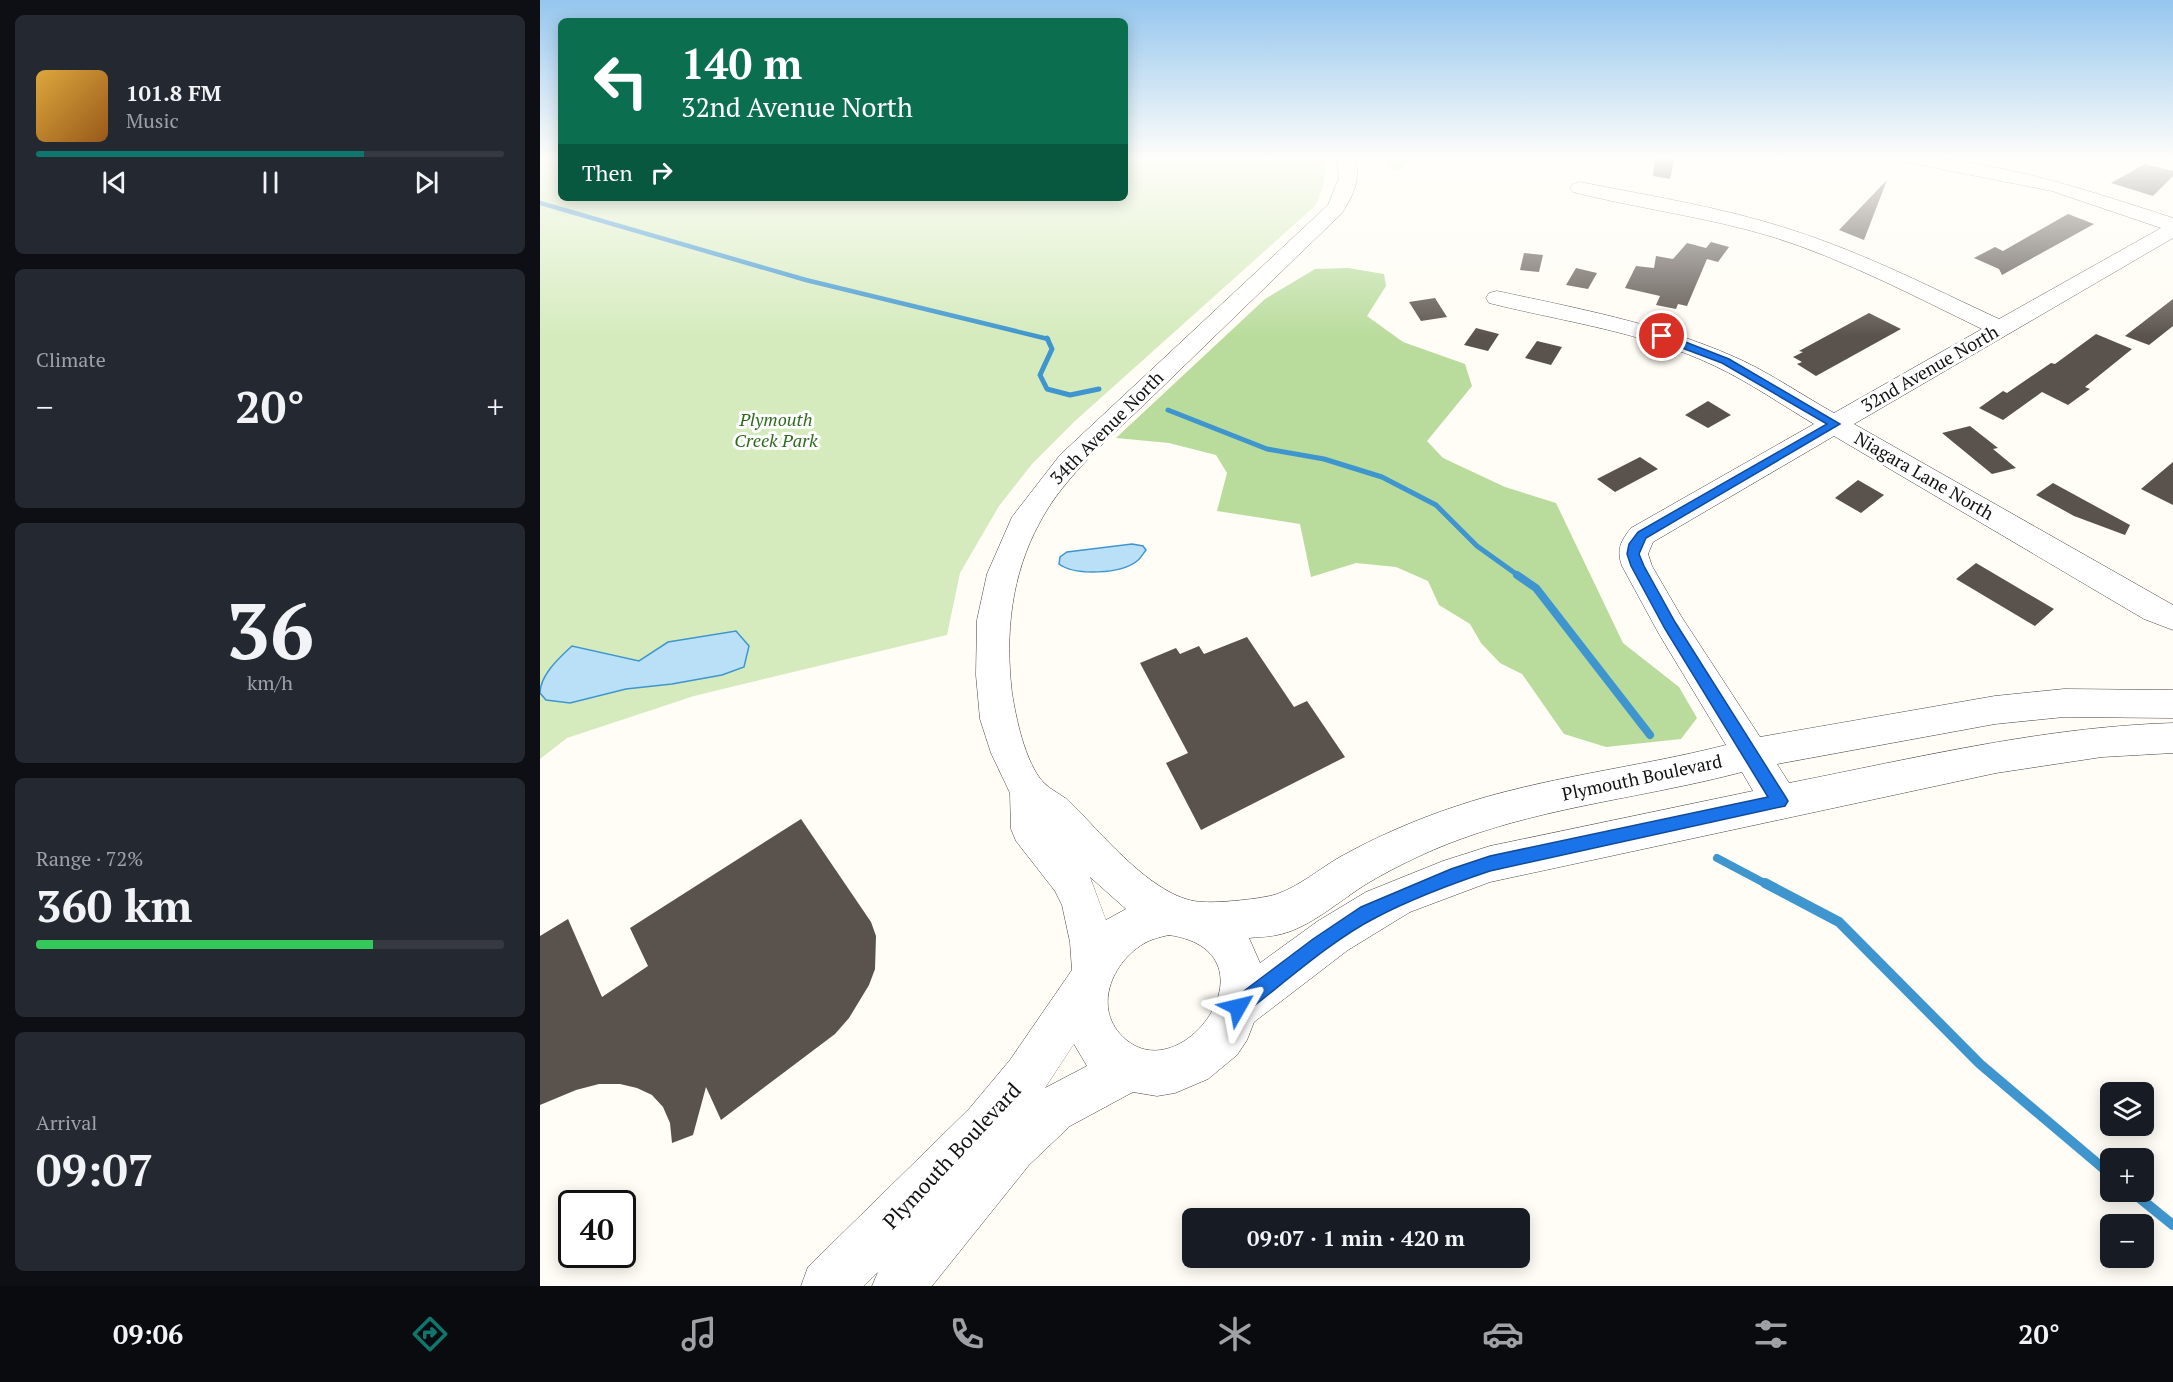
<!DOCTYPE html>
<meta charset="utf-8">
<style>
body{margin:0;font-family:"PT Serif",serif;background:#242831;color:#f1f3f6;height:100vh;display:flex;flex-direction:column;font-size:22px;white-space:nowrap}
*{box-sizing:border-box;margin:0}
p{font-size:20px;color:#9ea1a6}
.icon{flex:none;width:33px;height:33px;fill:none;stroke:currentColor;stroke-width:2;stroke-linecap:round;stroke-linejoin:round}
.map{position:relative;flex:1;overflow:hidden}
.panel{display:flex;flex-direction:column;gap:15px;padding:15px;background:#0d0f14;width:540px}
.panel>*{flex:none}
.hud{position:absolute;left:18px;top:18px;width:570px;height:183px;border-radius:9px;box-shadow:0 3px 15px #0003;background:#0b6e4f;color:#fff;overflow:hidden}
.fabs{position:absolute;left:1560px;top:1082px;display:grid;gap:12px}
.fabs a{display:grid;place-items:center;width:54px;height:54px;border-radius:9px;background:#171b24;box-shadow:0 3px 15px #0003;font-size:30px}
.speed{position:absolute;left:18px;top:1190px;display:flex;gap:12px;font-size:30px;font-weight:700;text-align:center}
.speed>*{display:grid;place-content:center;width:78px;height:78px;border-radius:50%;background:#171b24;box-shadow:0 3px 15px #0003;line-height:1}
.speed .limit{border:3px solid #111;border-radius:9px;background:#fff;color:#111}
.pin{position:absolute;display:grid;place-items:center;width:51px;height:51px;color:#fff;margin:-26px;border:3px solid #fff;border-radius:50%;box-shadow:0 2px 6px #0007}
.me{position:absolute;width:66px;margin:-33px;rotate:53deg;stroke-linejoin:round;filter:drop-shadow(0 0 4px #0008)}
.turn{display:flex;align-items:center;gap:21px;height:126px;padding:0 24px;font-size:27px}
.turn .icon{width:78px;height:78px;stroke-width:2.5}
.turn b{display:block;font-size:42px;line-height:51px}
.then{display:flex;align-items:center;height:57px;padding:0 24px;background:#0003;gap:12px;font-size:22px}
.big{font-size:45px;font-weight:700;line-height:1.1}
.panel .tile{flex:1;display:flex;flex-direction:column;justify-content:center;gap:9px;min-width:0;padding:0 21px;border-radius:9px;background:#242831}
.panel .dial{align-items:center;gap:0}
.dial b{font-size:78px;line-height:1}
.song{display:flex;align-items:center;gap:18px}
.cover{width:72px;height:72px;border-radius:9px;background:linear-gradient(135deg,hsl(40 70% 55%),hsl(30 70% 35%))}
.played{height:6px;border-radius:3px;background:linear-gradient(90deg,#0f766e 70%,#363941 70%)}
.keys{display:flex;justify-content:space-around;direction:ltr}
.heat{display:flex;justify-content:space-between;align-items:center;font-size:33px;direction:ltr}
.charge{height:9px;border-radius:4px;background:linear-gradient(90deg,#34c759 72%,#363941 0)}
.trip{position:absolute;left:642px;top:1208px;width:348px;height:60px;border-radius:9px;background:#171b24;box-shadow:0 3px 15px #0003;font-weight:700;line-height:60px;text-align:center}
.tab-bar{display:flex;height:96px;justify-content:space-around;align-items:center;background:#090b0e;color:#9ea1a6}
.tab-bar .icon{width:42px;height:42px}
.tab-bar .on{color:#0f766e}
.tab-bar b{font-size:27px;color:#f1f3f6}
main{display:flex;flex:1;min-height:0}
.map>svg:first-child{display:block}
.green{fill:#d5ebbd}
.forest{fill:#b9dc9c}
.water{fill:#b9e0f7;stroke:#3f96cf;stroke-width:1.5}
.lines{fill:none;stroke-linecap:round;stroke-linejoin:round}
.stream-far3{stroke:#3f96cf;stroke-width:4.5}
.stream-far2{stroke:#3f96cf;stroke-width:5}
.stream-far1{stroke:#3f96cf;stroke-width:8}
.stream{stroke:#3f96cf;stroke-width:10}
.building{fill:#5a524d}
.minor-casing{stroke:#444;stroke-width:1}
.minor{fill:#fff;fill-rule:evenodd}
.route{fill:#1a73e8;stroke:#114b97;stroke-width:1.5}
.labels{text-anchor:middle;stroke-width:6;stroke-linejoin:round;paint-order:stroke}
.street-label{font-size:18px;fill:#111;stroke:#fff}
.park-label{font-size:18px;font-style:italic;fill:#2f6b1f;stroke:#fff}
.near-street-label{font-size:21px;fill:#111;stroke:#fff}
</style>
<main>
<section class="panel">
<div class="tile">
<div class="song"><i class="cover"></i><div><b>101.8 FM</b><p>Music</p></div></div>
<div class="played"></div>
<div class="keys"><svg class="icon" aria-label="previous" viewBox="0 0 24 24"><path d="M18 5L8 12l10 7zM5 5v14"/></svg><svg class="icon" aria-label="pause" viewBox="0 0 24 24"><path d="M8 5v14M16 5v14"/></svg><svg class="icon" aria-label="next" viewBox="0 0 24 24"><path d="M6 5l10 7-10 7zM19 5v14"/></svg></div>
</div>
<div class="tile"><p>Climate</p>
<div class="heat"><a>−</a><b class="big">20°</b><a>+</a></div>
</div>
<div class="tile dial"><b>36</b><p>km/h</p></div>
<div class="tile"><p>Range · 72%</p><b class="big">360 km</b><div class="charge"></div></div>
<div class="tile"><p>Arrival</p><b class="big">09:07</b></div>
</section>
<div class="map">
<svg width="1633" height="1286" viewBox="0 0 1633 1286">
<rect width="100%" height="100%" fill="#fffdf5"/>
<path class="green" d="M0 157H21V198H585V157H781C789 175 783 189 775 206L535 421 492 464 459 506 420 573 407 635 154 696 27 738 0 759Z
M843 157H879L858 171 847 167Z"/>
<path class="forest" d="M808 268 844 274 846 286 827 316 863 342 925 364 932 386 887 441 903 458 965 487 1016 503 1083 643 1139 687 1157 718 1141 739 1066 747 1024 734 982 674 960 663 941 643 930 624 899 605 888 581 856 567 816 563 771 577 760 524 677 511 687 473 676 455 629 443 576 438 725 299 775 269Z"/>
<path class="water" d="M592 544 603 546 606 550C603 554 600 559 597 561 581 574 535 576 519 564L520 557 527 552Z
M196 631 209 646 204 667 182 675 132 684 86 689 30 703 6 700 0 693C0 675 19 658 32 646L99 661 128 642Z"/>
<g class="lines">
<path class="stream-far3" d="M0 203 266 280 508 339"/>
<path class="stream-far2" d="M507 338 512 349 500 375 507 389 530 395 559 389
M628 410 727 449 784 459 842 477 896 505 937 546 979 576"/>
<path class="stream-far1" d="M977 575 996 588 1110 735
M1177 858 1228 885"/>
<path class="stream" d="M1225 883 1299 922 1440 1064 1570 1174
M1591 1191 1633 1225"/>
</g>
<path class="building" d="M1115 157H1135L1130 179 1113 176Z
M1605 164 1633 171V176L1613 196 1571 183Z
M1347 180 1324 240 1299 230Z
M1528 214 1554 224 1462 275 1459 269 1434 258 1455 247 1463 251Z
M1171 242 1189 247 1178 262 1167 259 1147 306 1138 304 1136 309 1116 305 1120 296 1085 288 1096 266 1114 268 1116 256 1133 259 1147 243 1166 248Z
M984 253 1003 255 999 272 980 270Z
M1036 268 1057 273 1048 289 1026 285Z
M895 298 907 317 881 321 869 302Z
M1633 299V326L1609 345 1585 336Z
M1329 313 1361 329 1276 376 1257 364 1262 362 1253 357 1263 352 1259 351Z
M936 328 959 334 948 351 924 345Z
M1556 334 1592 349 1545 387 1550 389 1528 405 1502 392 1463 420 1439 408 1463 391 1467 393 1511 363 1515 364Z
M997 341 1022 347 1011 365 985 358Z
M1168 401 1191 415 1168 428 1145 415Z
M1430 426 1458 448 1453 449 1476 468 1452 474 1402 433Z
M1100 457 1118 469 1075 492 1057 479Z
M1633 462V505L1601 489Z
M1318 480 1344 495 1321 513 1295 498Z
M1513 483 1590 525 1585 535 1534 516 1496 495Z
M1436 563 1514 609 1495 626 1416 579Z
M707 637 754 707 767 701 805 757 661 830 626 763 648 753 600 663 636 648 640 654 659 646 664 654Z
M261 819 331 922 336 936 335 969 329 985 309 1018 295 1034 181 1120 166 1087 153 1135 132 1143 130 1123 123 1107 112 1095 97 1088 80 1084H59L36 1090 0 1105V936L28 919 62 997 108 966 90 928Z"/>
<g class="lines">
<defs>
<path id="minor" d="M797 157H815C821 178 814 195 802 213 739 274 675 336 612 397 575 433 524 476 500 522 471 575 465 633 472 693 476 718 485 762 503 782 511 791 524 795 532 804 564 836 617 902 664 902 679 903 723 899 737 894 760 886 779 869 800 857 836 837 875 820 914 807 1002 777 1096 768 1186 745L1119 634 1082 566C1076 549 1081 541 1091 528L1274 424C1242 405 1209 382 1175 366 1104 332 1025 322 949 303L946 298 949 293 957 291C1036 308 1116 323 1190 355 1226 370 1260 394 1294 413L1442 329C1374 296 1306 260 1233 237 1168 217 1100 209 1033 192L1030 188 1033 184 1040 182C1110 196 1181 207 1249 229 1322 252 1390 287 1459 319L1621 228 1512 191 1365 162 1359 161 1356 157C1451 157 1543 189 1633 218V238L1314 424 1633 605V630L1604 619 1294 436 1113 542 1108 554 1112 566 1141 616 1220 737 1455 696 1524 689 1633 690V718L1524 717 1455 724 1237 764 1249 783C1376 758 1503 727 1633 723V753L1562 757 1456 773 950 882 870 912 808 950 714 1022 707 1040 697 1055 668 1079 635 1093 617 1096 593 1092 530 1126 489 1165 392 1286H332L338 1272 324 1286H261L268 1267 429 1109 470 1060 532 970 530 942 522 905 515 891 476 841 471 829 470 793 451 753 440 719 436 675 437 620 447 574 472 517 520 455 788 205 799 178ZM1202 772 1213 791 950 846 903 861 826 892 778 921 720 963 709 938C718 937 728 937 737 935 769 929 800 900 828 883 855 867 888 851 918 840 1009 806 1108 797 1202 772ZM550 877 586 909 566 920ZM629 935C739 951 648 1085 589 1042 551 1014 569 965 603 944 611 939 620 937 629 935ZM534 1044 547 1066 505 1088Z"/>
</defs>
<use href="#minor" class="minor-casing"/>
<use href="#minor" class="minor"/>
</g>
<linearGradient id="sky" x2="0" y2="1"><stop stop-color="#95c6ee"/><stop offset="0.47" stop-color="#fffefa"/><stop offset="1" stop-color="#fffefa" stop-opacity="0"/></linearGradient>
<rect width="1633" height="337" fill="url(#sky)"/>
<path class="route" d="M1118 334H1125L1189 359 1300 424 1106 538 1099 554 1104 566 1135 622 1245 796 1248 801 1245 806 950 871C911 884 871 899 835 918 792 940 744 983 705 1013L698 1016 692 1013 689 1007 692 1000 773 939 821 907 911 869 950 856 1228 797 1125 629 1091 566 1087 554 1089 544 1098 532 1287 424 1182 363 1118 339Z"/>
<g class="labels">
<g class="street-label">
<text transform="translate(1390 369) rotate(-30)" y="6">32nd Avenue North</text>
<text transform="translate(567 428) rotate(-45)" y="6">34th Avenue North</text>
<text transform="translate(1384 476) rotate(30)" y="6">Niagara Lane North</text>
<text transform="translate(1102 778) rotate(-12)" y="6">Plymouth Boulevard</text>
</g>
<g class="park-label">
<text x="236" y="426">Plymouth<tspan x="236" dy="21">Creek Park</tspan></text>
</g>
<g class="near-street-label">
<text transform="translate(412 1156) rotate(-47)" y="7">Plymouth Boulevard</text>
</g>
</g>
</svg>
<div class="fabs">
<a><svg class="icon" aria-label="layers" viewBox="0 0 24 24"><path d="M12 4l9 5-9 5-9-5zM3 14l9 5 9-5"/></svg></a>
<a>+</a>
<a>−</a>
</div>
<div class="speed"><div class="limit">40</div></div>
<div class="pin" style="left:1122px;top:336px;background:#d93025"><svg class="icon" aria-label="arrive" viewBox="0 0 24 24"><path d="M6 21V4h12l-3 4 3 4H6"/></svg></div>
<svg class="me" style="left:698px;top:1007px" viewBox="-20 -20 40 40"><path d="M0-17L14 15 0 8-14 15z" fill="#1a73e8" stroke="#fff" stroke-width="4"/></svg>
<div class="trip">09:07 · 1 min · 420 m</div>
<div class="hud">
<div class="turn"><svg class="icon" aria-label="left" viewBox="0 0 24 24"><path d="M17 20v-9H6M10 6l-5 5 5 5"/></svg><div><b>140 m</b>32nd Avenue North</div></div>
<div class="then">Then<svg class="icon" aria-label="right" viewBox="0 0 24 24"><path d="M7 20v-9h11M14 6l5 5-5 5"/></svg></div>
</div>
</div>
</main>
<nav class="tab-bar">
<b>09:06</b>
<svg class="icon on" aria-label="directions" viewBox="0 0 24 24"><path d="M12 3l9 9-9 9-9-9zM9 14v-3h6M13 9l2 2-2 2"/></svg>
<svg class="icon" aria-label="music" viewBox="0 0 24 24"><path d="M9 18V5l10-2v13"/><circle cx="6" cy="18" r="3"/><circle cx="16" cy="16" r="3"/></svg>
<svg class="icon" aria-label="phone" viewBox="0 0 24 24"><path d="M5 4h4l2 5-3 2q2 4 5 5l2-3 5 2v4C11 20 4 13 5 4z"/></svg>
<svg class="icon" aria-label="climate" viewBox="0 0 24 24"><path d="M12 3v18M4 7l16 10M4 17L20 7"/></svg>
<svg class="icon" aria-label="car" viewBox="0 0 24 24"><path d="M5 17H2v-5l4-1 3-4h7l3 4 3 1v5h-3M9 17h6M6 11h13"/><circle cx="7" cy="17" r="2"/><circle cx="17" cy="17" r="2"/></svg>
<svg class="icon" aria-label="filters" viewBox="0 0 24 24"><path d="M4 7h16M4 17h16"/><circle cx="9" cy="7" r="2"/><circle cx="15" cy="17" r="2"/></svg>
<b>20°</b>
</nav>
